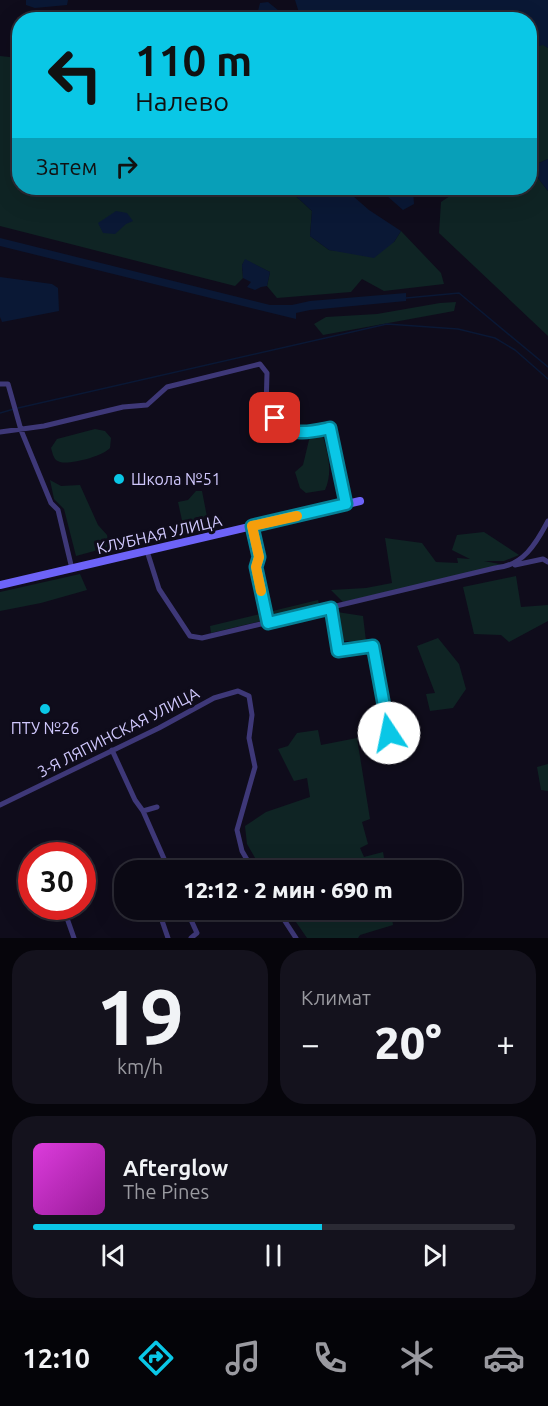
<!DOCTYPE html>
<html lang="ru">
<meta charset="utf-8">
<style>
body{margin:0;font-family:Ubuntu,sans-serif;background:#14121d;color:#f1f3f6;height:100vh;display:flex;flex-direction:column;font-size:22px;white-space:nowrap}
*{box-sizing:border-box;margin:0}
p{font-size:20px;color:#9a9aa0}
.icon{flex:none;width:33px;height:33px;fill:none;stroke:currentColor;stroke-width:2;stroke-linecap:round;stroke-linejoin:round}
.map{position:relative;height:938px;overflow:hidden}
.side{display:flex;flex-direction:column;gap:12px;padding:12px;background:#06050b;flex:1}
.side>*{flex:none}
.top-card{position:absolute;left:12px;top:12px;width:525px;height:183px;border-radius:24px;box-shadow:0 6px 24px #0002,0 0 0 2px #2b2a34;background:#0ac7e6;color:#111;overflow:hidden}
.speed{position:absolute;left:18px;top:842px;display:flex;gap:12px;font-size:30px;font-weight:700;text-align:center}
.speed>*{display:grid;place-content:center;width:78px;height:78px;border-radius:50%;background:#0b0914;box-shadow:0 6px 24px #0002,0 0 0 2px #2b2a34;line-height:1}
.speed .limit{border:9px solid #d22;background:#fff;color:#111}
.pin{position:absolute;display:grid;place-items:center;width:51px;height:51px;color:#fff;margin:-26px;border-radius:12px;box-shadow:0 3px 9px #0006}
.me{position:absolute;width:66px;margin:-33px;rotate:349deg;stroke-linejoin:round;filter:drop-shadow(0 0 4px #0008)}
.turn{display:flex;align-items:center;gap:21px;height:126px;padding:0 24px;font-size:27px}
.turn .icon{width:78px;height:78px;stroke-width:2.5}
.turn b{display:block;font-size:42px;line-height:51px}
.then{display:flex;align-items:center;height:57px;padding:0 24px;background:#0003;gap:12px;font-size:22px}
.big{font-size:45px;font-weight:800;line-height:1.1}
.side .widget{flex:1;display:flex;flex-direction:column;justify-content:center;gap:9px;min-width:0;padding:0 21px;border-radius:24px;background:#14121d}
.side .dial{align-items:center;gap:0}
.dial b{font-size:78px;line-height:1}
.song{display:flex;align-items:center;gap:18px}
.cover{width:72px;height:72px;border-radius:9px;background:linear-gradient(135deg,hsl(300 70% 55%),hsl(300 70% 35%))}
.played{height:6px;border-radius:3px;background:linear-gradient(90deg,#0ac7e6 60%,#2b2a34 60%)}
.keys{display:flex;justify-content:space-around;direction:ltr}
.heat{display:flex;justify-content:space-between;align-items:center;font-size:33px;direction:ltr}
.side .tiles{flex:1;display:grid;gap:12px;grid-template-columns:1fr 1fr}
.widget:last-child{grid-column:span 2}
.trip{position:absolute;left:114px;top:860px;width:348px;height:60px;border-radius:24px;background:#0b0914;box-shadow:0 6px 24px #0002,0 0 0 2px #2b2a34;font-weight:800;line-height:60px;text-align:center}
.menu{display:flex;height:96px;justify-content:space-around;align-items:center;background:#040408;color:#9a9aa0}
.menu .icon{width:42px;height:42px}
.menu .selected{color:#0ac7e6}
.menu b{font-size:27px;color:#f1f3f6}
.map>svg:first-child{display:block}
.green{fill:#0f2424}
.water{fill:#0a1835}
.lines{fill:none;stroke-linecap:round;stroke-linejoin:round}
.stream{stroke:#0a1835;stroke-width:1.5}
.street{stroke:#3e3878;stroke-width:5}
.secondary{stroke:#6d63f8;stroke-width:8}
.route-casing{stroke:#068196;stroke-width:15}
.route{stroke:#0ac7e6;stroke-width:10}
.slow{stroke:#f59e0b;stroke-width:10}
.poi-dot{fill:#0ac7e6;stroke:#0f0c1b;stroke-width:2}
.labels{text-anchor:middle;stroke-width:6;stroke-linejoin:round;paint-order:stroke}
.poi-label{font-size:16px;fill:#d0c8fd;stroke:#0f0c1b;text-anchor:start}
.street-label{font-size:16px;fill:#d0c8fd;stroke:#0f0c1b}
</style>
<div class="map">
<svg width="548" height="938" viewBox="0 0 548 938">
<rect width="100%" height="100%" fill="#0f0c1b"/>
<path class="green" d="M543 44 548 48V159L539 163 538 178 548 191V336L439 233 441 202 462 188H530V48Z
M0 56 19 58 20 188H287L312 211 310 236 329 250 349 252 394 242 401 231 441 273 444 284 384 291 362 279 351 292 277 298 267 286 270 272 245 260 242 265 243 278 235 286 0 226Z
M456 302 454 311 323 335 314 324 326 317 377 314 440 303Z
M95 429 105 431 111 438 110 448C103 456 70 465 60 462 55 460 55 459 53 455L51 448 57 439Z
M310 436H323C328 455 333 472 325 490L306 493 300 488 295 472 303 465Z
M50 480 61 486 80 485 98 525 107 535 109 547 76 556 64 509 54 499Z
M196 491H202L209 527 185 534 178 502 188 500Z
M484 532 519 555 504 561H484L504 565 343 602 331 590 366 588 392 583 385 538 422 543 436 562 458 563 457 558 470 559 452 550 457 535Z
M80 574 87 590 41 603 0 611V592Z
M516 576 521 607 548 605V621L509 642 501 635 474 634 463 587Z
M318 600 320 607 211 633 210 626Z
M337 612 363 616 366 641H342Z
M438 638 459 664 466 689 453 708 430 711 426 694 435 693 417 646Z
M318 730 321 745 357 738 370 819 362 822 368 844 360 848 364 857 383 852 386 870H262L247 844 245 826 266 812 310 797 307 778 294 781 278 749 288 746 297 733Z
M548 764V791L541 790 537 767Z
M287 909H391L393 925 360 935 358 938H307Z"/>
<path class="water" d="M26 0H68L67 5 35 8 26 5Z
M295 0H548V48L543 45 530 48V20L301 19Z
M268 2 289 19H256L260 3Z
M548 159V191L538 178 539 163Z
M287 188H324L330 193 353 196 369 210 401 231 394 242 374 258 329 250 310 236 312 211Z
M378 188H413L414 204 403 210Z
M116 211 127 213 133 221 126 224 115 234 103 233 98 223Z
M0 238 270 305H292L310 301 406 293V301L310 310 296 313V319L0 246Z
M245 259 270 272 267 286 261 287 255 290 247 287 251 282 243 278 242 265Z
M0 277 52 284 58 288 59 311 2 322 0 317Z"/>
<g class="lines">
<path class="stream" d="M406 298 459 293 548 367
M18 408 387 324 458 329 495 338 515 350 548 379
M0 413 14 409"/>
<path class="street" d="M0 384H8L21 430 51 503 58 510 72 569
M0 432 44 426 123 407 147 405 167 387 260 364 267 373 266 409C291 434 295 436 330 428L346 504
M252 526 259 557 256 567 268 623
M147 551 159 589 190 636 202 638 495 568C523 566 536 544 548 521
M515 565 543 559 548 562
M331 608 338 650 373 646 389 733
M112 750 135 800 143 811 157 807
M0 805 159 728 214 698 238 691 249 696 252 715 249 738 255 767 237 830 242 851 253 870
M143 811 169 870
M158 909 168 938
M186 909 197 933 191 938
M277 909 296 938
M68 921 74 938"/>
<path class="secondary" d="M0 585 360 501"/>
</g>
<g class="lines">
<defs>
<path id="route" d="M275 418C293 437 306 433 330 428L346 504 252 526 259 557 256 567 268 623 331 608 338 651 373 646 389 733"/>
</defs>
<use href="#route" class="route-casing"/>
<use href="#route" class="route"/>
<path class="slow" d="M261 591 256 567 259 557 252 526 297 516"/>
</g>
<g class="poi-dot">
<circle cx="119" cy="479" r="6"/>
<circle cx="45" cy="709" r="6"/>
</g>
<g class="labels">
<g class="poi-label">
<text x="131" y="485">Школа №51</text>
<text x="45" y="734" text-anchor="middle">ПТУ №26</text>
</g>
<g class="street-label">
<text transform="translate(159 534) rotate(-13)" y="6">КЛУБНАЯ УЛИЦА</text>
<text transform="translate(118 732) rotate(-27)" y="6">3-Я ЛЯПИНСКАЯ УЛИЦА</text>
</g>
</g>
</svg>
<div class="speed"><div class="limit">30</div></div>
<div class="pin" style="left:275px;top:418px;background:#d93025"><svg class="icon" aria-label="arrive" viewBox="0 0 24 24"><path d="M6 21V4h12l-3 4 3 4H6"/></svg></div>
<svg class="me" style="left:389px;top:733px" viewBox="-20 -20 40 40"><circle r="19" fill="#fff"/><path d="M0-13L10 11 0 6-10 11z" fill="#0ac7e6"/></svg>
<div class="trip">12:12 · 2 мин · 690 m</div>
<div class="top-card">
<div class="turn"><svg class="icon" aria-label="left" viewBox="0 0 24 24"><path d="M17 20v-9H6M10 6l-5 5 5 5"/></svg><div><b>110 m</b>Налево</div></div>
<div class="then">Затем<svg class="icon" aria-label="right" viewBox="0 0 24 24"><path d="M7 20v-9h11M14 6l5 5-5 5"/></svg></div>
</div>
</div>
<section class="side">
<div class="tiles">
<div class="widget dial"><b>19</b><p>km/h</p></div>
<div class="widget"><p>Климат</p>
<div class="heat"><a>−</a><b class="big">20°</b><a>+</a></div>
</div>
<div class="widget">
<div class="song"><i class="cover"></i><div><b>Afterglow</b><p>The Pines</p></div></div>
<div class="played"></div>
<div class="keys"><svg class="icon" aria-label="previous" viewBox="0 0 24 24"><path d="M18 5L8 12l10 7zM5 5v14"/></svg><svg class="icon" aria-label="pause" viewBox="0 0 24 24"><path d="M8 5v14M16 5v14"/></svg><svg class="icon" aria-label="next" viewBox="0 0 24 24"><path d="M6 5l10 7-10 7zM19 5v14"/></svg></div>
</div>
</div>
</section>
<nav class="menu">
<b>12:10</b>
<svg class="icon selected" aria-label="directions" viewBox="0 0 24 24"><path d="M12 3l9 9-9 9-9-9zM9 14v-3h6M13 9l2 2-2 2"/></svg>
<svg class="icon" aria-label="music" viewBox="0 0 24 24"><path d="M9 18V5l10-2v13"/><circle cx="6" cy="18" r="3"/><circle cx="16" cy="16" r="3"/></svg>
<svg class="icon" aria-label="phone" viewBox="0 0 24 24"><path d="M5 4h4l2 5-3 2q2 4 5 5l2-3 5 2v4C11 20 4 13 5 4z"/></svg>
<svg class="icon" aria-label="climate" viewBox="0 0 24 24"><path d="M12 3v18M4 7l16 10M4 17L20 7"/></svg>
<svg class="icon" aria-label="car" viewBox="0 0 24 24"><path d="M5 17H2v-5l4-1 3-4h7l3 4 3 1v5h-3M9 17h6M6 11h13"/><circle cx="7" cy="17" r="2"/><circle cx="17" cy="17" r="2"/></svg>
</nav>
